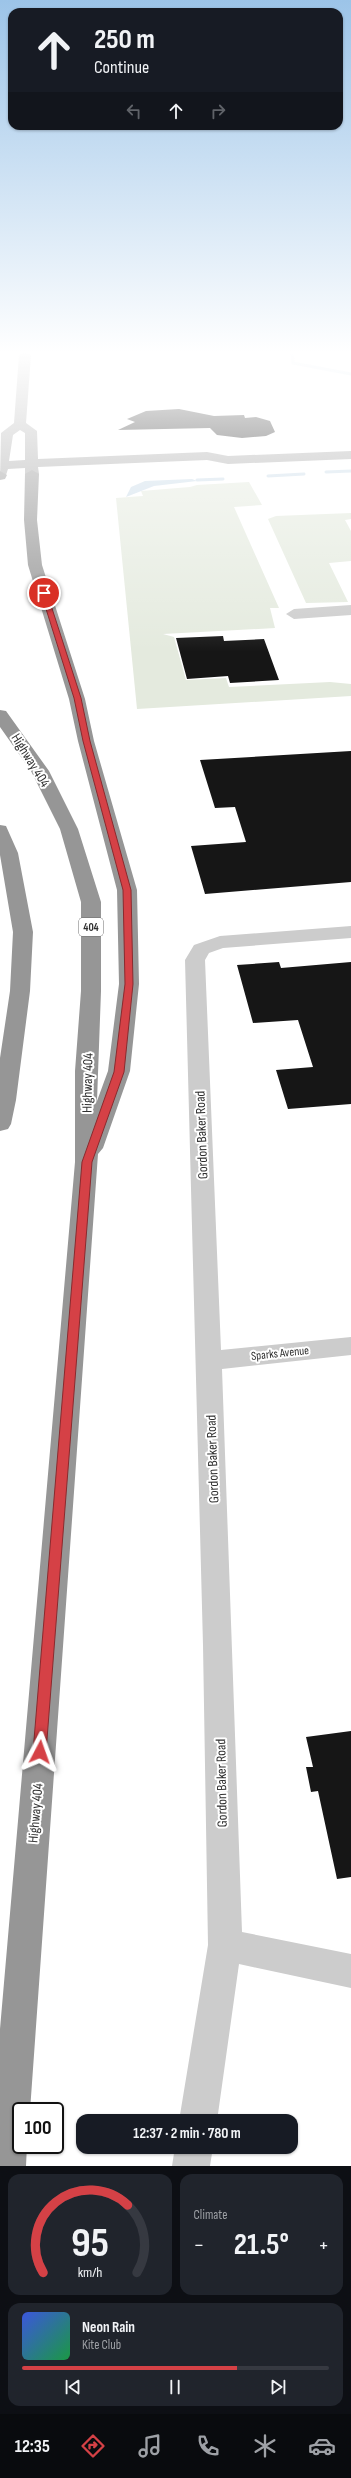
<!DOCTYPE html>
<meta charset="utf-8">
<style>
body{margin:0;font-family:"Sofia Sans Condensed",sans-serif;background:#20242c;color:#f1f3f6;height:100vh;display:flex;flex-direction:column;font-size:15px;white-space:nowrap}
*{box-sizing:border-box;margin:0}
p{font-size:13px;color:#9ea1a6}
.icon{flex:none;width:22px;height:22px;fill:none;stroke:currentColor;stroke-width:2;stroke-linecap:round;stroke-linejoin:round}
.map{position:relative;height:2166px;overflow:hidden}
.drawer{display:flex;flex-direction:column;gap:8px;padding:8px;background:#0d0f14;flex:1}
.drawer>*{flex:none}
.banner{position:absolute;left:8px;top:8px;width:335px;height:122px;border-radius:12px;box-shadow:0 1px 3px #0004;background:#171b24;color:#f1f3f6;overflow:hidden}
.speed{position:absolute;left:12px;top:2102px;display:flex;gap:8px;font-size:20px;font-weight:700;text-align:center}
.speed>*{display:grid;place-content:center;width:52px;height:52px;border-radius:50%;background:#171b24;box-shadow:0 1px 3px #0004;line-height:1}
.speed .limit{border:2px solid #111;border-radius:6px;background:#fff;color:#111}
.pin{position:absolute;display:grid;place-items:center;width:34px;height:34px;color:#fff;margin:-17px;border:2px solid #fff;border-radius:50%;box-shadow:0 1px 4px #0007}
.me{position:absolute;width:44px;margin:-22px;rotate:4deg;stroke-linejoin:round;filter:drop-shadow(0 0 3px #0008)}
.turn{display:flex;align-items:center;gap:14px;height:84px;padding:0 20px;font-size:18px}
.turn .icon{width:52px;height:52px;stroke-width:2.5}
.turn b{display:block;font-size:28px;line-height:34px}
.lanes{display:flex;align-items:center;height:38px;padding:0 20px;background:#0003;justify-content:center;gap:20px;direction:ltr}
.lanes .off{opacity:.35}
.big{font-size:30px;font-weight:700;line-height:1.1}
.drawer .tile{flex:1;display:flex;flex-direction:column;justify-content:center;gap:6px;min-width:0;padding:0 14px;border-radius:12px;background:#20242c}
.drawer .dial{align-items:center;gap:0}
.dial svg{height:104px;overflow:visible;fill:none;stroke:#363941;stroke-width:7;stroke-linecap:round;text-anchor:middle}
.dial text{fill:#f1f3f6;stroke:none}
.song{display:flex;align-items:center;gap:12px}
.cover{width:48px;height:48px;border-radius:6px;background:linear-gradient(135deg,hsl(230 70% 55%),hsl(140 70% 35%))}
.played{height:4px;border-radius:2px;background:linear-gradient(90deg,#d54146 70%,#363941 70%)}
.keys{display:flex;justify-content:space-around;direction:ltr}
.heat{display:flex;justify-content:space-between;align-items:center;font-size:22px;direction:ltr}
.drawer .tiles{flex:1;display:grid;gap:8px;grid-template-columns:1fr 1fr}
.tile:last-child{grid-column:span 2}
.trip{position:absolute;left:76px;top:2114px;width:222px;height:40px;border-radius:12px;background:#171b24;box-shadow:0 1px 3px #0004;font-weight:700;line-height:40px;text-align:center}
.menu{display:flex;height:64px;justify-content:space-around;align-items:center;background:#090b0e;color:#9ea1a6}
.menu .icon{width:28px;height:28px}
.menu .current{color:#d54146}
.menu b{font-size:18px;color:#f1f3f6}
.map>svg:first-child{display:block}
.green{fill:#e4eade}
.water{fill:#cbdce9}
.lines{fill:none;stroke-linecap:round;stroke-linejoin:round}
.stream{stroke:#cbdce9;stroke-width:3}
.building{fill:#161616}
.minor{fill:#ccc;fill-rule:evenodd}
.major{fill:#a7a7a7;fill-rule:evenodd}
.highway{fill:#969696;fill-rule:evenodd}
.route{fill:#d54146;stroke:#8a2a2e}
.labels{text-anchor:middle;stroke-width:4;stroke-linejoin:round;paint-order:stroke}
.shield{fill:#fff;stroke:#6d6d6d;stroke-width:1}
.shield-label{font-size:11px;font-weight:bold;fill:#2f2f2f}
.street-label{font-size:12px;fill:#2f2f2f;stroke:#fff}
.near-street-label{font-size:14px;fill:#2f2f2f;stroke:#fff}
</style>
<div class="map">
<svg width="351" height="2166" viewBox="0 0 351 2166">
<rect width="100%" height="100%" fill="#fff"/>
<path class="green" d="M249 482 262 505 234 507 279 608H270L275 628 163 634 174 637 186 680 226 678 229 687 330 682 351 684V696L137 709 116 498 143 496 141 491 190 487 197 485Z
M351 513V519L345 520 351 531V561L329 563 348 602 306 603 268 519 276 516Z"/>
<path class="water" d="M192 479 197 481 154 486 126 497 131 487 145 481Z"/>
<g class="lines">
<path class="stream" d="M292 349 293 363 351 374
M326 472 351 471
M268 476 304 474
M197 480 223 479"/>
</g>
<path class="building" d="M179 409 214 416 244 415 245 418 256 417 270 421 275 432 266 436 242 438 217 435 210 428 118 430 135 422 127 419 146 411Z
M223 636 224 641 264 639 279 680 230 683 228 676 187 679 176 638Z
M351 751V882L205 894 191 846 246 842 235 807 215 808 200 760Z
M279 962 281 968 351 962V1104L288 1109 276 1070 313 1067 298 1020 253 1023 237 965Z
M351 1731V1877L337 1879 318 1791 311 1792 306 1767H313L306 1737Z"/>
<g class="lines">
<path class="minor" d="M351 605V615L294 619 286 614 294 609Z
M351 926V938L223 948 209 953 205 960 221 1350 351 1337V1355L222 1369 242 1932 351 1954V1988L239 1964 217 2121H179L208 1945 203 1645 185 960 194 945 220 936Z
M175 2147H213L210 2166H172Z"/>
<path class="major" d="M25 352 31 355 26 423 37 431 38 459 207 452 228 456 351 451V459L228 464 207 460 38 467 39 474 32 478 25 474V468L8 469 5 478 0 479 1 433 14 423 19 355ZM20 430 25 433V460L9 461 13 435Z"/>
<path class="highway" d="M32 470 39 474 37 520 42 565 85 699 94 741 137 890 139 984 130 1071 103 1148 98 1154 30 2111H21V2145H27L26 2166H0V2029L75 1162V1071L81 991V902L60 829 31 771 0 727V710L6 711 49 771 78 829 101 902V991L97 1101 108 1071 119 984 117 890 78 741 69 699 28 565 24 520 25 474Z
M0 471 7 475 5 479 0 480Z
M0 825 6 826 18 853 33 932 30 991 16 1100 11 1124 8 1129 0 1131V1058L10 991 13 932 0 855Z"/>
</g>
<linearGradient id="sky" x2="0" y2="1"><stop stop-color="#9cc4e8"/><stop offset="0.54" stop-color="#fff"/><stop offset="1" stop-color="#fff" stop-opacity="0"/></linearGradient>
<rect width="351" height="652" fill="url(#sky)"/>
<path class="route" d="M44 591 47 593 81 698 90 741 131 890 133 984 124 1072 92 1162 46 1752 45 1756H35L33 1752 82 1162 114 1072 125 984 123 890 83 741 74 698 41 593Z"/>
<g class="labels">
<rect class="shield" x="79" y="918" width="24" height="18" rx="3"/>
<g class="shield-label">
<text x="91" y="931">404</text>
</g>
<g class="street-label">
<text transform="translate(280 1353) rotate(-6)" y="4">Sparks Avenue</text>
</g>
<g class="near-street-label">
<text transform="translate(31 760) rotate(58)" y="5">Highway 404</text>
<text transform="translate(87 1083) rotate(-89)" y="5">Highway 404</text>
<text transform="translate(201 1135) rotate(-92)" y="5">Gordon Baker Road</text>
<text transform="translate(212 1459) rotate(-92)" y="5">Gordon Baker Road</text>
<text transform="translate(221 1783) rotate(-91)" y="5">Gordon Baker Road</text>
<text transform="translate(35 1813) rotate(-85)" y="5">Highway 404</text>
</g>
</g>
</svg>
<div class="speed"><div class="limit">100</div></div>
<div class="pin" style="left:44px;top:593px;background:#d93025"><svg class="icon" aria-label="arrive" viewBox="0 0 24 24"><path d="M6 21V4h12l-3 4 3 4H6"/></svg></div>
<svg class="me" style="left:40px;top:1752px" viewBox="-20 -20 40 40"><path d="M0-17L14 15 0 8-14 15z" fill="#d54146" stroke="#fff" stroke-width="4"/></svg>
<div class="trip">12:37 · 2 min · 780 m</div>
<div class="banner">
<div class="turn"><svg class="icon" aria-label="ahead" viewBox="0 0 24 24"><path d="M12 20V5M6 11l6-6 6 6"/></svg><div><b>250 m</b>Continue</div></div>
<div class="lanes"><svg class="icon off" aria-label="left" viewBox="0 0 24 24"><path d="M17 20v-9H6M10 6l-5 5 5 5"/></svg><svg class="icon" aria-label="ahead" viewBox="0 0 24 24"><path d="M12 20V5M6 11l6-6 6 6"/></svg><svg class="icon off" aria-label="right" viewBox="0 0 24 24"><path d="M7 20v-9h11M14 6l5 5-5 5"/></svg></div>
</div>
</div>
<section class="drawer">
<div class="tiles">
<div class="tile dial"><svg viewBox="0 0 100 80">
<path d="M14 69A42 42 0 1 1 86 69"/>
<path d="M14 69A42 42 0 0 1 79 17" stroke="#d54146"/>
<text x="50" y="56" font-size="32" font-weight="700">95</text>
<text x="50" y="72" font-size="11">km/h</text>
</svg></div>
<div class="tile"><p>Climate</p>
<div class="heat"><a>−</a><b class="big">21.5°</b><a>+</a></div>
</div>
<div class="tile">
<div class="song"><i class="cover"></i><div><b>Neon Rain</b><p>Kite Club</p></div></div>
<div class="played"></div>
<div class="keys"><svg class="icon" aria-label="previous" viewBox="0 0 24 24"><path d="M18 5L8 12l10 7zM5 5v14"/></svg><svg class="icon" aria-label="pause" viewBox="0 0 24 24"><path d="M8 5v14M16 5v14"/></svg><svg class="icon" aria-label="next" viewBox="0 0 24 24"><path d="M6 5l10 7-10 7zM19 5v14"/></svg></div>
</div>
</div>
</section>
<nav class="menu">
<b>12:35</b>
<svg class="icon current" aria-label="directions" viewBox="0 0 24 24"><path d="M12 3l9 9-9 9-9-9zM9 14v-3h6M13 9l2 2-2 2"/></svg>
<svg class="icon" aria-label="music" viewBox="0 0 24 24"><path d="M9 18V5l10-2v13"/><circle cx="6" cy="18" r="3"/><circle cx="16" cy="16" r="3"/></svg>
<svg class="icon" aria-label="phone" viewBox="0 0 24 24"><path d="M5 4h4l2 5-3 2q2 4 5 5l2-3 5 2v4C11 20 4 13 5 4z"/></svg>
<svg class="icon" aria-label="climate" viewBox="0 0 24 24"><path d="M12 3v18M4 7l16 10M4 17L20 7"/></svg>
<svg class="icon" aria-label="car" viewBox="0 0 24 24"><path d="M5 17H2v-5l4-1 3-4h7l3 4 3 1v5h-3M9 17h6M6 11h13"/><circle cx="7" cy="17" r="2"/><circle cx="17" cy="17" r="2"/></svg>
</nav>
